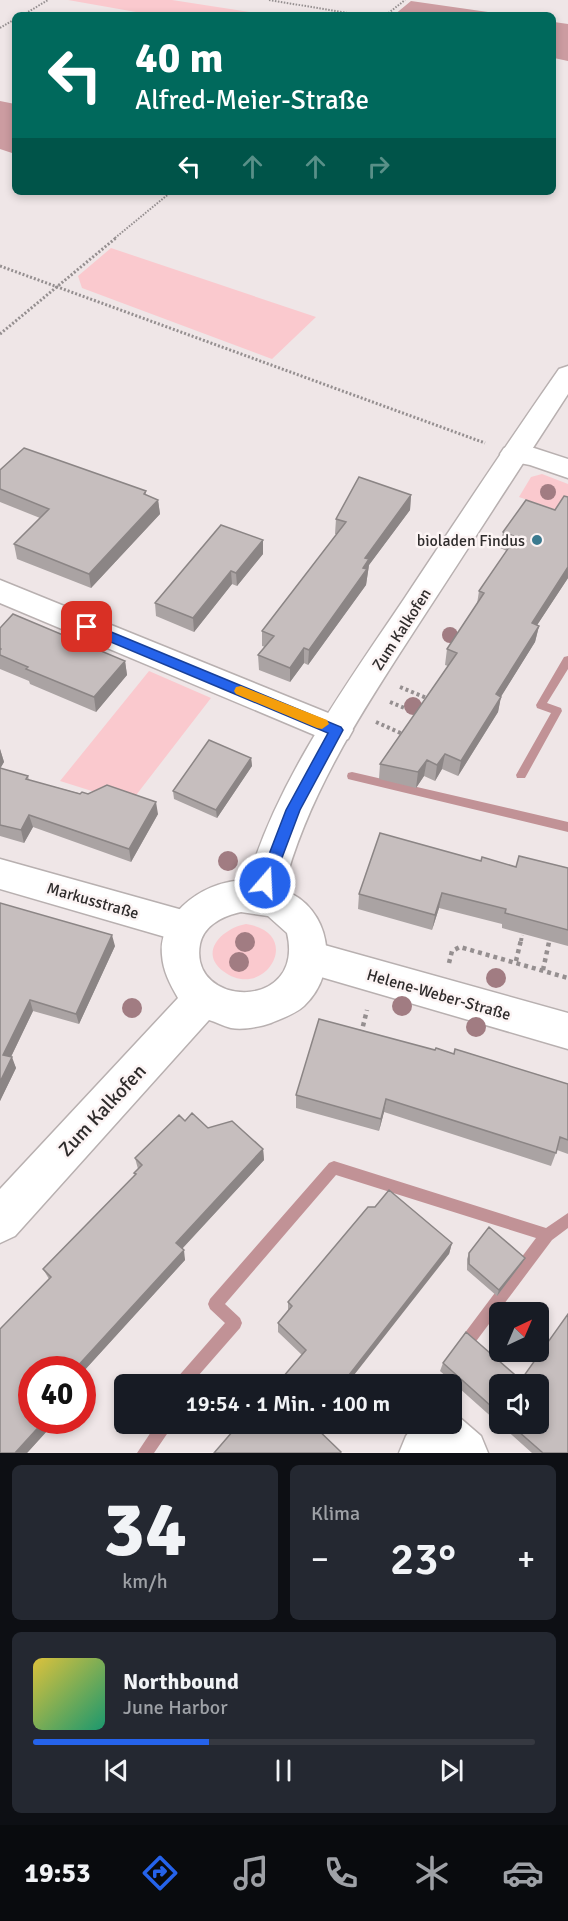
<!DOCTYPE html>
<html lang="de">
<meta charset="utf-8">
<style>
body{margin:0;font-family:Signika,sans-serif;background:#242831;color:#f1f3f6;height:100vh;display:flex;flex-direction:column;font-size:22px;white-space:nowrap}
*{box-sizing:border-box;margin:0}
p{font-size:20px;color:#9ea1a6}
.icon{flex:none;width:33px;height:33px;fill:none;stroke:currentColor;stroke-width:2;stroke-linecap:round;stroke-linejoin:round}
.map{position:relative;height:1453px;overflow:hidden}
.side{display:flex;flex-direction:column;gap:12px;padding:12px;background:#0d0f14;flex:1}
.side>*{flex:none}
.top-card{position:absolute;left:12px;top:12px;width:544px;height:183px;border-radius:9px;box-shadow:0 3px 9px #0003;background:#00695c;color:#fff;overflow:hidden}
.needle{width:39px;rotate:44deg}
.buttons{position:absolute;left:489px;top:1302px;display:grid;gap:12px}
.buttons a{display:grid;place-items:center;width:60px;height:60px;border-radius:9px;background:#171b24;box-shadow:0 3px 9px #0003;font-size:30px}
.speed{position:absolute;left:18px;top:1356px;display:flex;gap:12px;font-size:30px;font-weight:700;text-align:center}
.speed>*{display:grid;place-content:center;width:78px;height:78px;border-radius:50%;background:#171b24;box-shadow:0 3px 9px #0003;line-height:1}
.speed .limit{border:9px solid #d22;background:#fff;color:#111}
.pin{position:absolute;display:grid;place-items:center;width:51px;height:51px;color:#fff;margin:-26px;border-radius:12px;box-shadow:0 3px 9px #0006}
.me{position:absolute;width:66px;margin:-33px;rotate:19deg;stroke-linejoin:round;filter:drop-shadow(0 0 4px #0008)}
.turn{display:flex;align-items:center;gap:21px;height:126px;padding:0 24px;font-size:27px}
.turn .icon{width:78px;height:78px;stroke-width:2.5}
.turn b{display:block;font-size:42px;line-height:51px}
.lanes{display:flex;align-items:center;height:57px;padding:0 24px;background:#0003;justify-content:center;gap:30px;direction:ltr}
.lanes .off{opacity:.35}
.big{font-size:45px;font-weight:600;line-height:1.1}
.side .widget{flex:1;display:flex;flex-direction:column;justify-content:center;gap:9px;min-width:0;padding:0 21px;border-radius:9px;background:#242831}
.side .dial{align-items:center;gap:0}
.dial b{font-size:78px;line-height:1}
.song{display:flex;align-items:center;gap:18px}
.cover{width:72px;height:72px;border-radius:9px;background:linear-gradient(135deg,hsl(50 70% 55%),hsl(160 70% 35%))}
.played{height:6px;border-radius:3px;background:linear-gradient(90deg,#2563eb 35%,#363941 35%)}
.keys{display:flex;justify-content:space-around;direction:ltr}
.heat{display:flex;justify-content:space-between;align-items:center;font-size:33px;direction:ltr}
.side .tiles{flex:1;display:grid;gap:12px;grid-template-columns:1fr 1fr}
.widget:last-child{grid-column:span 2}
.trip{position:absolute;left:114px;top:1374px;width:348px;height:60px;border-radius:9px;background:#171b24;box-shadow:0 3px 9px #0003;font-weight:600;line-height:60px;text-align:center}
.menu{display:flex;height:96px;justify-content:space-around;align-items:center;background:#090b0e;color:#9ea1a6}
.menu .icon{width:42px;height:42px}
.menu .current{color:#2563eb}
.menu b{font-size:27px;color:#f1f3f6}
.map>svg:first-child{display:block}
.green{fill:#fac9ce}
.forest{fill:#cc9ca1}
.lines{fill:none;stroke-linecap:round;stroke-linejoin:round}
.stream{fill:#c19296;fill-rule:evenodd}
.minor-casing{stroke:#b8b0b0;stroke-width:3}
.tertiary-casing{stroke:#b8b0b0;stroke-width:3}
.path-far3{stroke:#958f90;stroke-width:2;stroke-dasharray:1.5 1.5;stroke-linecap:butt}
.path-far2{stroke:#958f90;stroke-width:3;stroke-dasharray:2 2;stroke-linecap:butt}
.path-far1{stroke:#958f90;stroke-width:4;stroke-dasharray:3 3;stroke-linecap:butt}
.path{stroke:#958f90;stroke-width:4.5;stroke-dasharray:4 4;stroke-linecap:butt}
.minor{fill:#fff;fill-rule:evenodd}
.tertiary{fill:#fff;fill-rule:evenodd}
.tree{fill:#a17c82}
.wall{fill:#aaa3a3;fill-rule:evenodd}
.shaded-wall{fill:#8b8585}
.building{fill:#c6bebe;stroke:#8b8585;stroke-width:1.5}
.route{fill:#2563eb;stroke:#184099;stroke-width:1.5}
.slow{fill:#f59e0b}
.poi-dot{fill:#3b7a8f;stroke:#fcf4f4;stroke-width:2}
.labels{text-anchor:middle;stroke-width:5;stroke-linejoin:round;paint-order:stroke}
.poi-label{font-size:16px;fill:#2f2c2c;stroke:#fcf4f4;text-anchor:end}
.street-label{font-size:16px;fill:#2f2c2c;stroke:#fcf4f4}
.near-street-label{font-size:20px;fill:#2f2c2c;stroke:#fcf4f4}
</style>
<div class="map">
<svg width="568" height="1453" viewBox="0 0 568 1453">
<rect width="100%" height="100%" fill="#efe6e7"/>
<path class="green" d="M68 0H172L269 15H153Z
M111 248 316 317 272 359 82 288 78 276Z
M542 474 568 484V514L519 497 531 477Z
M149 671 211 698 130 803 60 781Z
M246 924C306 933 264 1003 223 971 198 952 223 928 246 924Z"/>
<path class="forest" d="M411 1 509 15H394Z
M554 22 568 24V61L554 58Z
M0 101 15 104V154L0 149Z"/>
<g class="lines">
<path class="stream" d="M568 656V669L547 703 561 708 562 711 525 778H517L516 775 551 713 537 708 536 705 564 657Z
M352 772 568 822V832L352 780 348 779 347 776 348 773Z
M334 1161 546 1228 568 1213V1228L552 1240 474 1344 469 1346 464 1344 462 1339 464 1334 536 1238 336 1175 225 1304 240 1318 242 1323 240 1328 191 1384H174L176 1379 225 1323 210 1309 208 1304 210 1299 329 1163Z
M146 1424H164L169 1431 154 1453H137L151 1432Z"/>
<defs>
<path id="minor" d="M514 445 534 448 568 459V478L530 465 504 460 500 454 504 448Z
M0 580 348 721 353 730 348 739 336 743 324 739 0 603Z
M0 859 186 911 199 916 205 927 199 938 186 943 0 889Z
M310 941 568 1013V1049L297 970 291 958 297 946Z
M452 1411 481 1436 488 1453H399L406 1436 415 1424H452Z"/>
<path id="tertiary" d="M568 366V394C519 469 471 544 422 619 367 704 308 791 283 890 331 907 341 971 304 1006 295 1014 283 1018 271 1023 260 1027 243 1030 231 1028 223 1026 216 1022 209 1020L15 1236 0 1243V1189L178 998C170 984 163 971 162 955 158 912 210 877 248 881 277 780 346 685 404 599 455 522 506 445 559 369ZM241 912 268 916 287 933C306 1012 188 1008 200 944 204 925 223 916 241 912Z"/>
</defs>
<use href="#minor" class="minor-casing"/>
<use href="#tertiary" class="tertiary-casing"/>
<path class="path-far3" d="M269 0 360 15
M23 15 48 0
M386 15 405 0
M0 28 15 19
M115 238 171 192"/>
<path class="path-far2" d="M0 266 485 443
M0 334 117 237"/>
<path class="path-far1" d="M400 687 429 699
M390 702 419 714
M376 722 405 735
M521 941 522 935"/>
<path class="path" d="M516 961 521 940
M449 963 452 951 460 947 568 978
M543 970 549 942
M361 1034 367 1010"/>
<use href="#minor" class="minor"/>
<use href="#tertiary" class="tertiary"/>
</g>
<g class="tree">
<circle cx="548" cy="492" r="8"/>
<circle cx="450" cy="635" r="8"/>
<circle cx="413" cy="706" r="9"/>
<circle cx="228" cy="861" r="10"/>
<circle cx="245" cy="942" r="10"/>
<circle cx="239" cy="962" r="10"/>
<circle cx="496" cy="978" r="10"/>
<circle cx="402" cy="1006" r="10"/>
<circle cx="132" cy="1008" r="10"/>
<circle cx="476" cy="1027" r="10"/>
</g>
<path class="wall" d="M0 470 146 491V495L158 500 160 514 91 588 17 559 14 544 40 518 0 502Z
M411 495 410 510 369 565 366 585 308 665 304 663 290 682 259 670 258 655 265 647 262 646V631L337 534H335L336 519Z
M568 497V578L537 625 539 626 535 642 501 696 498 712 458 776 442 769 435 781 424 776 416 788 379 779 380 764 448 666 445 665 447 649 477 604 479 591 507 551 500 548 503 532 555 510Z
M263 540V554L237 586 232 584 194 632 156 616 155 603Z
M0 628 125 661 127 675 96 712 30 684 29 681 0 669Z
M0 749 4 762 0 768 28 776 29 780 158 814 131 862 33 827 24 843 0 836Z
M251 758 252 766 217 818 174 799 173 791Z
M481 861 516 867 568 868V946L502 928V924L439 908 432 930 358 909 359 894Z
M0 903 115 946 79 1024 33 1011 11 1057 16 1068 0 1101Z
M435 1050 454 1054 568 1084V1154L557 1150 551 1166 384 1112 379 1131 296 1108V1095Z
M185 1121 208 1128 263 1149 264 1160 182 1249 185 1260 82 1373V1370L32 1420H57L27 1453 49 1279 43 1269 135 1176 134 1173 138 1169 135 1158Z
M452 1243 449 1254 302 1355 278 1332V1323L288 1311V1302Z
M469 1253 525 1258 522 1263 497 1296 467 1270V1259Z
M443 1363 521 1380 568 1453H532L440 1371ZM500 1384 538 1424H500Z"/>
<path class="shaded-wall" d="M411 495 410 510 369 565 366 585 308 665 309 650 365 558Z
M158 500 160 514 91 588 89 574Z
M263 540V554L237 586 236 573Z
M568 567V578L528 639 532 623Z
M231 571 232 584 194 632 193 618Z
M539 626 535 642 494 708 501 697 498 712 458 776 461 761 496 694Z
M304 648V663L290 682V668Z
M125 661 127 675 96 712 94 697Z
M0 749 4 762 0 769Z
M445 754 442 769 435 781 437 765Z
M251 758 252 766 217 818 216 810Z
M427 760 424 776 416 788 418 772Z
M156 802 158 814 131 862 129 849Z
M29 815 33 827 24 843 21 830Z
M442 893 439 908 432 930 435 915Z
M112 935 115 946 79 1024 76 1014Z
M30 1000 33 1011 7 1065 3 1055Z
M12 1057 16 1068 0 1101V1082Z
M386 1099 384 1112 379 1131 381 1119Z
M263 1149 264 1160 178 1253 176 1243Z
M452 1243 449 1254 347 1384H342Z
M184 1250 185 1260 82 1373V1370H74Z
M525 1258 522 1263 497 1296 499 1290Z
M45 1420H57L27 1453H15Z"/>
<path class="building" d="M24 448 146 491 144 494 158 500 89 574 14 544 49 509 0 489V470Z
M359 477 411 495 365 558 369 559 363 568 367 569 309 650 304 648 290 668 258 655 274 636 262 631 346 522 336 519Z
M564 496 568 497V567L532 623 539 626 496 694 501 697 461 761 445 754 437 765 427 760 418 772 380 764 457 653 447 649 484 593 479 591 516 537 503 532 526 500 555 510Z
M221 525 263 540 236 573 231 571 193 618 155 603Z
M13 614 125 661 94 697 26 669 28 667 0 655V650L1 649 0 648V628Z
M209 740 251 758 216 810 173 791Z
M0 768 28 776 26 779 80 794 82 792 88 794 107 785 156 802 129 849 29 815 21 830 0 825Z
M380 833 481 861 482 857 516 867 519 856 568 868V930L505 913 506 909 442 893 435 915 359 894Z
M0 903 112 935 76 1014 30 1000 3 1055 12 1057 0 1082Z
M319 1019 435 1050 436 1048 454 1054 455 1049 568 1084V1140L560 1137 556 1153 386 1099 381 1119 296 1095Z
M192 1113 208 1128 232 1121 263 1149 176 1243 184 1250 74 1370H32V1420H45L15 1453H0V1329L51 1277 43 1269 136 1174 134 1173 142 1165 135 1158 179 1115 185 1121Z
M389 1190 452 1243 342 1384H277L306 1350 278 1323 292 1306 288 1302 368 1207H375Z
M489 1227 525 1258 499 1290 469 1264V1253Z
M568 1314V1453H543L510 1424H538V1384H500V1414L443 1363 466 1332 521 1380Z
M239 1424H312L341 1452 340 1453H214Z"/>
<path class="route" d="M87 622 341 727 343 730 300 810 271 887 265 889 260 887 258 883 286 810 328 733 82 630 80 627Z"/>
<path class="slow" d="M241 686 327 720 329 724 322 729 317 728 236 694 234 691 236 687Z"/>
<circle class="poi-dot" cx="537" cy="540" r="6"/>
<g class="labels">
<g class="poi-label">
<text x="525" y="546">bioladen Findus</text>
</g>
<g class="street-label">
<text transform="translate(401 629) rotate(-57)" y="6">Zum Kalkofen</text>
<text transform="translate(93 900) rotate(16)" y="6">Markusstraße</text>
<text transform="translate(439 994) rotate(16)" y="6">Helene-Weber-Straße</text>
</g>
<g class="near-street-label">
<text transform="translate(102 1110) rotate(-47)" y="7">Zum Kalkofen</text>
</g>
</g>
</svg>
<div class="buttons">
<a><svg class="needle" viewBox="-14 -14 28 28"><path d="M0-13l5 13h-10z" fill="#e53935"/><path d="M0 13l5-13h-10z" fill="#9ea1a6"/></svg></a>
<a><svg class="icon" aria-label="sound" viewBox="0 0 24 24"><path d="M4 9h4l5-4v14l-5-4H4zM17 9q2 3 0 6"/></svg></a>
</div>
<div class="speed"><div class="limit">40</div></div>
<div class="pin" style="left:87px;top:627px;background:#d93025"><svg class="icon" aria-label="arrive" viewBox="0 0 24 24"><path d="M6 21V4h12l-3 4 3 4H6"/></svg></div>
<svg class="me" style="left:265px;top:883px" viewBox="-20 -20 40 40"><circle r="17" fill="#2563eb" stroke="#fff" stroke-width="3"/><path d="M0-11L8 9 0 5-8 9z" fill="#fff"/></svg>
<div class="trip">19:54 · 1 Min. · 100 m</div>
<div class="top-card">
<div class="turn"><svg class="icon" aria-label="left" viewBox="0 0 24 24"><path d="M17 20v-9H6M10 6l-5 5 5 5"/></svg><div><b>40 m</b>Alfred-Meier-Straße</div></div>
<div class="lanes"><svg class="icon" aria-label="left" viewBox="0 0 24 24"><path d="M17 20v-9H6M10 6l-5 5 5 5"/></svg><svg class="icon off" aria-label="ahead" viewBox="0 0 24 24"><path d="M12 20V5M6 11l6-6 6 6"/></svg><svg class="icon off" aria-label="ahead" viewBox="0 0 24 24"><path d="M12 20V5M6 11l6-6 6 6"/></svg><svg class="icon off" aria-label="right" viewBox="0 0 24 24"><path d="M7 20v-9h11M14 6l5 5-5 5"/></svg></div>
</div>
</div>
<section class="side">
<div class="tiles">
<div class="widget dial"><b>34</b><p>km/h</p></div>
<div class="widget"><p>Klima</p>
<div class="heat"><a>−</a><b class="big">23°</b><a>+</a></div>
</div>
<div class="widget">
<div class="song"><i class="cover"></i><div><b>Northbound</b><p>June Harbor</p></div></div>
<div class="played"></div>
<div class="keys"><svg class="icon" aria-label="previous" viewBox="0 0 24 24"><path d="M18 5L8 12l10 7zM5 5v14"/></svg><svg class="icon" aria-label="pause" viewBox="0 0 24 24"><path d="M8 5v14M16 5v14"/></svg><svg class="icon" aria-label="next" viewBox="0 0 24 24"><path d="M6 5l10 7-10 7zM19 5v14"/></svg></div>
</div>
</div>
</section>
<nav class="menu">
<b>19:53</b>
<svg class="icon current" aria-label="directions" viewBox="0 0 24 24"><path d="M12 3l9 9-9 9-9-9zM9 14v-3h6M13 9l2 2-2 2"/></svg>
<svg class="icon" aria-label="music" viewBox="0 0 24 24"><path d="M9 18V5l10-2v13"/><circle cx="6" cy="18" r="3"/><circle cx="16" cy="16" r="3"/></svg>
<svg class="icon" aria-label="phone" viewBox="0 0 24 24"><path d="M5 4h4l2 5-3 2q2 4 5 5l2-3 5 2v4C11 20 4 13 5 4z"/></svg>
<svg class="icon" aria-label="climate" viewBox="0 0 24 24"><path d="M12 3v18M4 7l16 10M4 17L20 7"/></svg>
<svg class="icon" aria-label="car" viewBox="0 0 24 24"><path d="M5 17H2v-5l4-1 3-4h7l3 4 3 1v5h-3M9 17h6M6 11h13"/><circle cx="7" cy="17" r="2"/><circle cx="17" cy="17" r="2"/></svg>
</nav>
